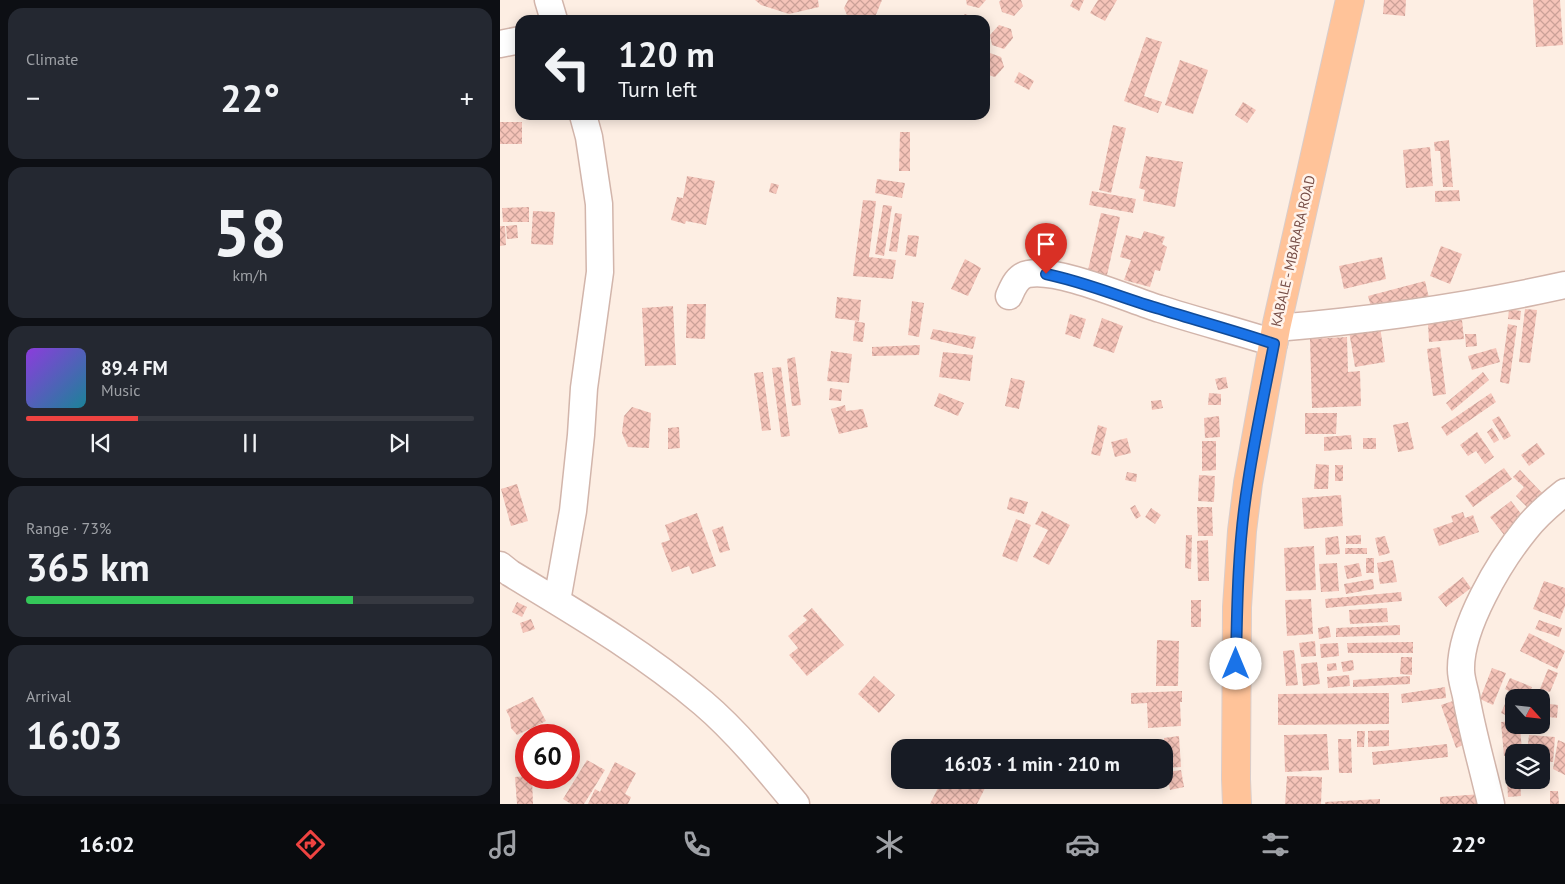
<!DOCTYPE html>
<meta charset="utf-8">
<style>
body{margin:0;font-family:"PT Sans",sans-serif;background:#242831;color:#f1f3f6;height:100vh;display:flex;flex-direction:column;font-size:19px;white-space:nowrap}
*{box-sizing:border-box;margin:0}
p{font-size:16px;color:#9ea1a6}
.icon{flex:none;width:28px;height:28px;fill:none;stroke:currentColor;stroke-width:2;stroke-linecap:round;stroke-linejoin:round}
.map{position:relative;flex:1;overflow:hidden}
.drawer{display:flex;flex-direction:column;gap:8px;padding:8px;background:#0d0f14;width:500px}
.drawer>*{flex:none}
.top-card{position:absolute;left:15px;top:15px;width:475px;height:105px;border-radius:15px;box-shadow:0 2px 12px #0003;background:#171b24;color:#f1f3f6;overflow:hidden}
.needle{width:32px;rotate:117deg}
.fabs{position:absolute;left:1005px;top:689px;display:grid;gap:10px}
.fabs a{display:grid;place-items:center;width:45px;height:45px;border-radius:10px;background:#171b24;box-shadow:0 2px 12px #0003;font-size:25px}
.speed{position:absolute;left:15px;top:724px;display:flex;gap:10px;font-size:25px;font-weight:700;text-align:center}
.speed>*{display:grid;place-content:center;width:65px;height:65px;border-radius:50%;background:#171b24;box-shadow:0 2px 12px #0003;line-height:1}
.speed .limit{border:8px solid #d22;background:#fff;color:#111}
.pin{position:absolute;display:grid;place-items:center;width:42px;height:42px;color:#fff;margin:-51px -21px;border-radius:50% 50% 50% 0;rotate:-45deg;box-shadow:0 0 5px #0007}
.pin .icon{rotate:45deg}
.me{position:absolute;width:55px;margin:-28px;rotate:0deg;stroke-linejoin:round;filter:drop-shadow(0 0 4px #0008)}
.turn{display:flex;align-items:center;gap:18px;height:105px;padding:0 20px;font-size:22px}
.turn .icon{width:65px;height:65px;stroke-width:2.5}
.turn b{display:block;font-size:35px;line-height:42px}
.big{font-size:38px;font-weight:600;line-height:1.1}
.drawer .card{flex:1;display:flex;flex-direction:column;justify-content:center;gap:8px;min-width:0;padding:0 18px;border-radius:15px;background:#242831}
.drawer .dial{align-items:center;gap:0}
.dial b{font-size:65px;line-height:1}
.song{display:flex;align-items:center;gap:15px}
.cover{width:60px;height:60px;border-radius:8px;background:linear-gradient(135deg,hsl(270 70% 55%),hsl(190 70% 35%))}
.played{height:5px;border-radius:2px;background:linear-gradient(90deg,#ee4341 25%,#363941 25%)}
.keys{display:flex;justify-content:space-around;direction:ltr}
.heat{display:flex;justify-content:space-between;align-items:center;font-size:28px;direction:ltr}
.charge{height:8px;border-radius:4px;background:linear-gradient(90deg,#34c759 73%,#363941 0)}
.trip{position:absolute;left:391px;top:739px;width:282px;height:50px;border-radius:15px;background:#171b24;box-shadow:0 2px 12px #0003;font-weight:600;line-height:50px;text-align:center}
.dock{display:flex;height:80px;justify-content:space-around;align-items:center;background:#090b0e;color:#9ea1a6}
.dock .icon{width:35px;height:35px}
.dock .active{color:#ee4341}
.dock b{font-size:22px;color:#f1f3f6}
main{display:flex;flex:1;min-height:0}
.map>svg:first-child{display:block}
.building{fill:url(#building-cross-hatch)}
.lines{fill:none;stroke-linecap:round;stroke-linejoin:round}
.minor-casing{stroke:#d2b5ab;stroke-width:29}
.major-casing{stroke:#d9cdcb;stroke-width:30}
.minor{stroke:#fff;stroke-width:26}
.major{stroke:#ffc399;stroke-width:28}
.route-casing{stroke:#114b97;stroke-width:12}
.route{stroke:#1a73e8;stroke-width:9}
.labels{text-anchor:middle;stroke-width:5;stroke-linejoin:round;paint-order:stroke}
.street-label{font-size:14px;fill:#774e47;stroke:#fff3eb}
</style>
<main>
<section class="drawer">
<div class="card"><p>Climate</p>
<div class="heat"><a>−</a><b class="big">22°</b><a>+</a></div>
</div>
<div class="card dial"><b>58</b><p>km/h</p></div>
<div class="card">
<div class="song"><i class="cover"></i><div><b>89.4 FM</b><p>Music</p></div></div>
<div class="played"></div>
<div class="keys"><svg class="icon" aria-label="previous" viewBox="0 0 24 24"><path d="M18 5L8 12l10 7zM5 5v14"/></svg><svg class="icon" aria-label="pause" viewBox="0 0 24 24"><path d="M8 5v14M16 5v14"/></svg><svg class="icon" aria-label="next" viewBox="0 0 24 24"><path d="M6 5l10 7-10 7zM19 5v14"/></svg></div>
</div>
<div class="card"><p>Range · 73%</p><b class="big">365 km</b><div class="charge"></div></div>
<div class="card"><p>Arrival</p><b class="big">16:03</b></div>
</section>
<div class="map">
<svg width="1065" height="804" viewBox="0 0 1065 804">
<defs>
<pattern id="building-cross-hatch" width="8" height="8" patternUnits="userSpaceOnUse" patternTransform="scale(1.25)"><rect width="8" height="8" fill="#f5c4b9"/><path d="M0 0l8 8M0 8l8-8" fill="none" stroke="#cba198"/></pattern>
</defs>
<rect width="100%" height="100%" fill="#fdeee3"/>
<path class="building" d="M255 0H318L319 7 289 14 261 5Z
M348 0H382L375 17 371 20H349L344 8Z
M466 0H486L479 8 467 5Z
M501 0H521L523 6 514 16 502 12 499 2Z
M573 0H584L579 11 570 6Z
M598 0H617L605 21 590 13Z
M884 0H906L905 16 883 14Z
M1033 0H1060L1063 45 1036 47Z
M465 14 476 18 477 20H459Z
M499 25 511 29 513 38 504 49 492 45 490 35Z
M646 37 662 42 644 96 662 102 658 113 624 101Z
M490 53 501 57 504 67 495 77 485 74V58Z
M680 60 708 70 693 114 665 105Z
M519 72 534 81 529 90 514 82Z
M743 102 756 110 747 123 735 115Z
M0 122H22V144H0Z
M613 125 626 128 611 193 599 190Z
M400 132H410V171H399Z
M949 140 953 187H943L940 151H935L934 142Z
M930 147 933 186 906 188 903 150Z
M646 156 683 162 675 207 643 201 645 190 639 188Z
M187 176 215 181 206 225 186 221 185 224 171 220 177 197 183 198Z
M377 179 405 183 402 198 375 193Z
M271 183 279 185 276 194 269 192Z
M959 190 960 201 935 202V191Z
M592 191 636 199 633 213 589 205Z
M363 200 376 201 369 257 396 260 393 279 353 276Z
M383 205 392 206 384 256 375 254Z
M29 207V222H3L2 208Z
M33 211 55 212 53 245 31 244Z
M395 213 402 214 397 252 389 251Z
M601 213 620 217 605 284 586 279Z
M17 225 18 238 7 239 6 226Z
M0 226H5L6 245 0 246Z
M644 231 665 237 662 244 667 247 660 271 655 270 650 287 624 280 631 260 620 257 626 235 641 239Z
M408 235 419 236 416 257 405 255Z
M941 246 962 254 950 284 930 276Z
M882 257 886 279 844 289 839 266Z
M465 259 481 268 468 296 451 289Z
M925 281 929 298 873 313 868 296Z
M337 297 361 300 359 321 335 318Z
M412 301 424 303 419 337 408 335Z
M187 304H206L205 339 186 338Z
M173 306 176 365 145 366 142 308Z
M1009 309 1021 311 1020 320 1008 319Z
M1025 309 1037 310 1030 363 1019 362Z
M570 314 586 319 580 339 565 334Z
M602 318 623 326 614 353 593 346Z
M962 320 964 339 929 342 928 323Z
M355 321 365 323 363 342 353 341Z
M1008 324 1017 326 1009 384 1000 382Z
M880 326 885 362 855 367 849 331Z
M433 329 476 337 473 349 430 339Z
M965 334H976L977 346 966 347Z
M847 337 848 372 860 371 861 406 812 408 810 339Z
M420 345 419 355 372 356V347Z
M940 347 946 394 933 396 927 349Z
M996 348 1000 362 972 370 968 356Z
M331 351 352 354 349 383 327 381Z
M443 352 473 355 470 381 439 377Z
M295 357 301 405 292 406 287 359Z
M281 367 290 436 281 437 272 368Z
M263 372 271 430 262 431 254 373Z
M983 372 989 380 952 411 946 403Z
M726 377 728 388 718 390 715 379Z
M511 378 525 381 519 409 505 406Z
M330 388 342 390 341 401 329 400Z
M439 393 464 403 458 416 434 406Z
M709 393 721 394V405H708Z
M991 393 996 402 947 436 941 427Z
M661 400 663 408 652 410 651 401Z
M345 405 346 411 363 409 368 427 339 434 331 409Z
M132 407 151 413 149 448 128 447 122 433 124 416Z
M805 413H837L836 434H805Z
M719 416 720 437 705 438 704 418Z
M999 416 1011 436 1004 440 992 420Z
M908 422 914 449 898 452 893 425Z
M598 425 607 428 600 456 591 454Z
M179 427 180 448 168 449V428Z
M992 428 999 440 994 443 987 432Z
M977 432 994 457 985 464 976 451 968 456 960 445Z
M851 435 852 449 824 451V437Z
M627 438 631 453 615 457 611 442Z
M863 438H876V449H863Z
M702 441H716V470L702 471Z
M1037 443 1045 454 1029 466 1021 455Z
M816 464 829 465 828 489H814Z
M835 465H843V481H835Z
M1004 468 1012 479 973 507 965 496Z
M1020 470 1046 497 1032 512 1016 496 1024 487 1013 477Z
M627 472 637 474 636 482 625 480Z
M699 475 715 476 714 502 698 501Z
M17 484 28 521 11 526 1 489Z
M841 495 843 526 804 529 802 498Z
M510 497 528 502 524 514 507 509Z
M1011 501 1026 520 1005 536 990 517Z
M635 505 641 516 636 519 630 508Z
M697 507H712L713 536H698Z
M651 508 661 515 655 524 645 517Z
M542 511 570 525 549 565 533 557 548 530 535 524Z
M963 512 965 518 973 515 979 532 939 546 933 529 953 522 951 516Z
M197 513 216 566 192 574 189 566 172 572 161 543 170 540 165 525Z
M516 519 531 525 517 562 502 556Z
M223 526 230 550 220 553 212 530Z
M686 535H692L691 569 685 568Z
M861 535V544H846V536Z
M838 536 840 554 826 555 825 538Z
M885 536 890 553 879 556 875 538Z
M708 540 709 581H698L697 541Z
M814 546 816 590 786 591 784 548Z
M845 548H867V554H845Z
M866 558H874V573H866Z
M893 560 897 582 880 584 877 563Z
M837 563 839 591 821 592 819 564Z
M859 563 862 576 847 579 844 566Z
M963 577 971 588 946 607 938 597Z
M873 579 874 589 846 594 844 584Z
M1044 581 1065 588V606L1060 619 1033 609Z
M901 592 902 601 826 608 825 599Z
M811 599 813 634 787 636 785 600Z
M691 600H701V627H691Z
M17 602 27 607 22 617 12 612Z
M312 608 344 645 307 676 289 655 298 648 288 636 307 620 303 616Z
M887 608 888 622 850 624 849 610Z
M31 619 35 629 23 633 20 623Z
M1039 620 1062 628 1059 637 1035 629Z
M900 625V635L836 637V628Z
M829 626 831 637 819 639 818 628Z
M1029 633 1065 651 1057 669 1020 651Z
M657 640 679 641 678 686H656Z
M815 641 816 656 801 657 799 643Z
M913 642V653H848L847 643Z
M838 643 839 656 821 658 820 644Z
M794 650 798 685 786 686 783 651Z
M901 657H912V675L900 674Z
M853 660 854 670 843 672 841 662Z
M817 662 820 684 803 686 801 664Z
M836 663 837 670 827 671V664Z
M992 668 1006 673 993 705 980 699Z
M1048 669 1058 673 1050 692 1040 689Z
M849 675 850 686 828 688 827 677Z
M374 676 395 695 379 713 358 694Z
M910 676V684L853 687V680Z
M1010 678 1032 687 1027 698H1023L1005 689Z
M945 687 946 698 902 703 901 694Z
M682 691V702H680L681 726 648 728 647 703 631 704V693Z
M889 693V724L778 725V694Z
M1009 695 1014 697V719L1001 713Z
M33 697 46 721 17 735 11 728 10 718 6 710Z
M953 701 968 743 956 748 941 705Z
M1041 703 1058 705 1057 718 1041 716Z
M1014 721V725H1020L1022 752H1014V755L1004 756 1001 722Z
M889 730V746L868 747V731Z
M857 731H865L864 747H857Z
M827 734 829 770 785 772 784 735Z
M1029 735 1055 737 1053 762 1041 761V752H1027Z
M679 736 681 767 666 768 664 738Z
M838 739H851L852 773H839Z
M1058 740 1065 743V775L1053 769Z
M947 744 948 757 873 765 872 752Z
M87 760 105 770 84 804H71L63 799Z
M115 762 136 773 125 794 131 797 128 804H88L95 789 100 792Z
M681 770 684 787 670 790 667 772Z
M26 776V778H32L33 804H17L15 777Z
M787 776 822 777 821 804H785Z
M442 780H489L477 804H430Z
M1007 780H1020L1021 796 1008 797Z
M1050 791H1058L1059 804H1050Z
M982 794V804H940V797Z
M880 799V804H825V802Z"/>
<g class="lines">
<defs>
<path id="minor" d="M48 0 54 20
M0 44 20 40
M509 296C513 287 517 276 528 274 559 268 628 299 660 309 698 321 736 331 774 343
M776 328C873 320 970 306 1065 285
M0 565 10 573C76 613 143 652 203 703 236 731 268 770 296 804
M57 601 73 511 81 435 84 388 100 272 99 204 89 137 83 115
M991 804C983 768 972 732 966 696 964 687 961 678 961 670 960 627 1000 561 1026 529 1037 515 1051 503 1065 492"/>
<path id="major" d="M737 804 736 779 737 607 742 531 748 483 776 328 850 0"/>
</defs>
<use href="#minor" class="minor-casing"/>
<use href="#major" class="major-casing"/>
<use href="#minor" class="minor"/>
<use href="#major" class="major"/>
</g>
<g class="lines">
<defs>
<path id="route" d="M546 274C585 282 622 298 660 309 698 321 736 331 774 344 765 390 755 436 748 482 738 542 737 604 736 664"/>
</defs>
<use href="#route" class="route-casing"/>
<use href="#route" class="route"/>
</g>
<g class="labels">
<g class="street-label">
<text transform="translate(793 251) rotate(-77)" y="5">KABALE - MBARARA ROAD</text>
</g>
</g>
</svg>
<div class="fabs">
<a><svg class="needle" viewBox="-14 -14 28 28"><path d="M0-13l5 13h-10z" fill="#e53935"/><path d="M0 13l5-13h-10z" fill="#9ea1a6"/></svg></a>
<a><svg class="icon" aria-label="layers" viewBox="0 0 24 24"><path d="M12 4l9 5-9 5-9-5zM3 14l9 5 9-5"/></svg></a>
</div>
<div class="speed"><div class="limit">60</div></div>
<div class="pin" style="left:546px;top:274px;background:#d93025"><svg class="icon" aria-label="arrive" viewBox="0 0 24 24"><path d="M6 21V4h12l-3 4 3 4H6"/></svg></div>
<svg class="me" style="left:736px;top:664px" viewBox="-20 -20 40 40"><circle r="19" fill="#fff"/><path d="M0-13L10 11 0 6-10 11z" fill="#1a73e8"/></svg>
<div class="trip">16:03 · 1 min · 210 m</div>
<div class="top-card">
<div class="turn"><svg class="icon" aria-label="left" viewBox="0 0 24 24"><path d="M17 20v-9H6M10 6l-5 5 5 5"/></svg><div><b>120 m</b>Turn left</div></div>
</div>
</div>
</main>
<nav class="dock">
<b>16:02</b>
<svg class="icon active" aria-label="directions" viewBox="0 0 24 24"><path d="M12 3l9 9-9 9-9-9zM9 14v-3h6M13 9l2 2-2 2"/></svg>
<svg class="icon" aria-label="music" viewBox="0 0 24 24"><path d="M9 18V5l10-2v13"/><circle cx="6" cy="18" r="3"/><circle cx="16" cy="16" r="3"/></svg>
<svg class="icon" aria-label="phone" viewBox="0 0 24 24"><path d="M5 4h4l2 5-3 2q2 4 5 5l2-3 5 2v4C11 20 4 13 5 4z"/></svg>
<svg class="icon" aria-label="climate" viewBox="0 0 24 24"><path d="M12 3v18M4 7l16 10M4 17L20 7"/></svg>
<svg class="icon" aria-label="car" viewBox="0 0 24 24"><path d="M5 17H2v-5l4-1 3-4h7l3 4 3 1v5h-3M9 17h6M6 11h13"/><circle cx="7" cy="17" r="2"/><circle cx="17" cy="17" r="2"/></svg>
<svg class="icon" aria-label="filters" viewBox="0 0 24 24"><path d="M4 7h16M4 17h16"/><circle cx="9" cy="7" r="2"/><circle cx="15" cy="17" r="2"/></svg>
<b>22°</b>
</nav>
